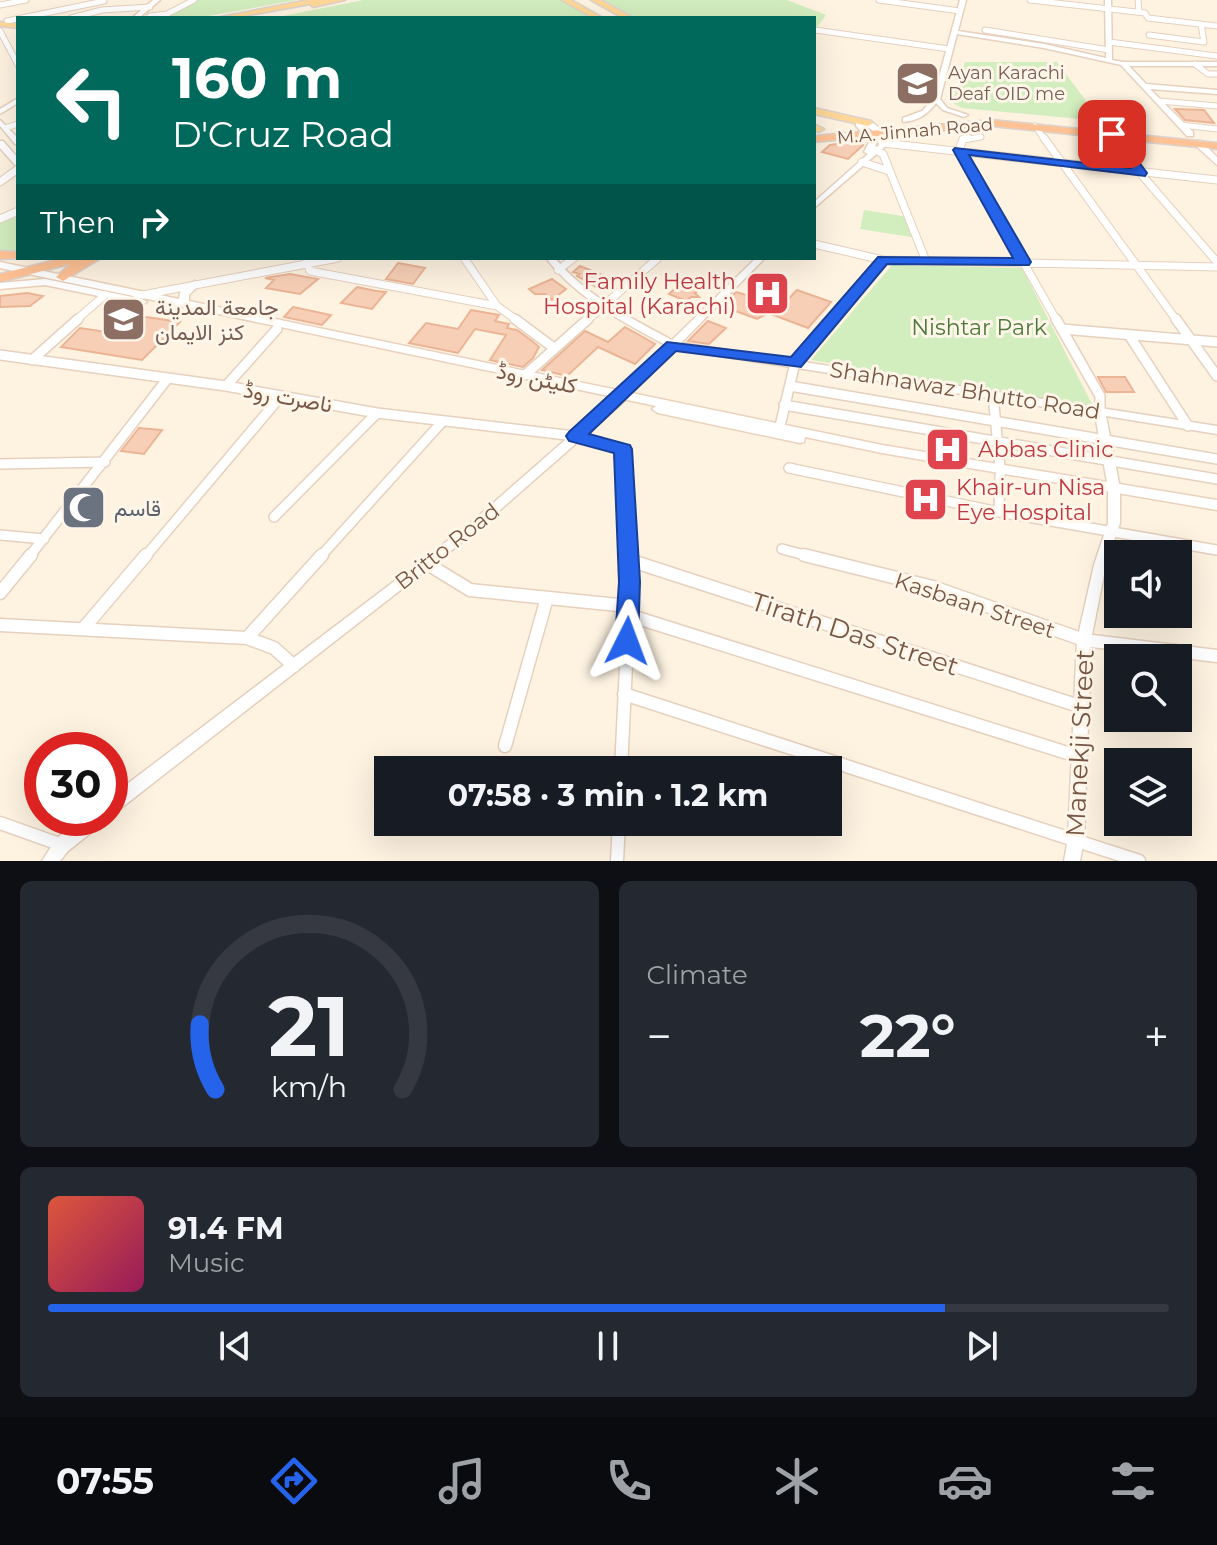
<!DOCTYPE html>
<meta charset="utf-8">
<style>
body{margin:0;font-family:Montserrat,Vazirmatn,sans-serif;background:#242831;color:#f1f3f6;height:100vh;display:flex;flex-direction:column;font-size:30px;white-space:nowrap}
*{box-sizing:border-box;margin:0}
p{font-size:26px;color:#9ea1a6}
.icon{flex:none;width:44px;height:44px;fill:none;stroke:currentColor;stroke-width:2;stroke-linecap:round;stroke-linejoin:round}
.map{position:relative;height:861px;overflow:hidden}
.panel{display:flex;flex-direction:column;gap:20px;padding:20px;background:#0d0f14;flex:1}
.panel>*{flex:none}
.hud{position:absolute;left:16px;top:16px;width:800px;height:244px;border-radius:0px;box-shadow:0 8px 32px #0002;background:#00695c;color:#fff;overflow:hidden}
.controls{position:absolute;left:1104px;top:540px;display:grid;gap:16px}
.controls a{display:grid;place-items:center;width:88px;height:88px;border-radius:0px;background:#171b24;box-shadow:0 8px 32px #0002;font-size:40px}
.speed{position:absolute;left:24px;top:732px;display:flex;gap:16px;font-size:40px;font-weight:700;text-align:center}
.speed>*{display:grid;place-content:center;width:104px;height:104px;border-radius:50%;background:#171b24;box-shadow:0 8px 32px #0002;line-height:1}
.speed .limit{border:12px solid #d22;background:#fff;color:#111}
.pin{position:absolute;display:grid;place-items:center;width:68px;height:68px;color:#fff;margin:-34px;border-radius:16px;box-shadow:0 4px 12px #0006}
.me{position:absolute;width:88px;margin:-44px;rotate:3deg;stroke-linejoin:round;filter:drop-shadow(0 0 6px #0008)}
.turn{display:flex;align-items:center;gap:28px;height:168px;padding:0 24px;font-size:36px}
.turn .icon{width:104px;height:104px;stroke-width:2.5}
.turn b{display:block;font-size:56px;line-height:68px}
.then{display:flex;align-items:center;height:76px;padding:0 24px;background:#0003;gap:16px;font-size:30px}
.big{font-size:60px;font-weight:700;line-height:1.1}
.panel .tile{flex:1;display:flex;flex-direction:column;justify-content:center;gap:12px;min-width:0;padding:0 28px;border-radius:12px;background:#242831}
.panel .dial{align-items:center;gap:0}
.dial svg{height:208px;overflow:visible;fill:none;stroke:#363941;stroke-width:7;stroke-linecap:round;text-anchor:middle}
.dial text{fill:#f1f3f6;stroke:none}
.song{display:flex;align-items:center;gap:24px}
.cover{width:96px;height:96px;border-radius:12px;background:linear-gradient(135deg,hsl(10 70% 55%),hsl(330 70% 35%))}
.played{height:8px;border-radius:4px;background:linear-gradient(90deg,#2563eb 80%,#363941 80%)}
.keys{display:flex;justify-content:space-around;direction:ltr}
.heat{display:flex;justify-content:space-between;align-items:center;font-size:44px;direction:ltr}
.panel .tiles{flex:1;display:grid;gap:20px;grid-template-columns:1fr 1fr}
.tile:last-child{grid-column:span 2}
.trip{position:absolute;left:374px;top:756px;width:468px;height:80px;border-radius:0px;background:#171b24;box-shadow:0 8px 32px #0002;font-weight:700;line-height:80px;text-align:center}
.tab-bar{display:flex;height:128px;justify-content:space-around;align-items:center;background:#090b0e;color:#9ea1a6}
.tab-bar .icon{width:56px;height:56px}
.tab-bar .active{color:#2563eb}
.tab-bar b{font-size:36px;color:#f1f3f6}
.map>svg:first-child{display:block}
.green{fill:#d2edbe}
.building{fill:#f7cfb6;stroke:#ebb495;stroke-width:2}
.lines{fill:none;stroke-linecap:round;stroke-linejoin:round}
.minor-far3-casing{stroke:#e6d0be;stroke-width:7}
.minor-far2-casing{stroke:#e6d0be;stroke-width:9}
.minor-far1-casing{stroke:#e6d0be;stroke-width:12}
.minor-casing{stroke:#e6d0be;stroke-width:15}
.tertiary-casing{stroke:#e6d0be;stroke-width:3}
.secondary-casing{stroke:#ebd1bb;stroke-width:3}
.primary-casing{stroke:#dcd3cf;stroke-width:3}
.trunk-casing{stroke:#dcd3cf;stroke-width:3}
.minor-far3{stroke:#fff;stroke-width:5}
.minor-far2{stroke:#fff;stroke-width:7}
.minor-far1{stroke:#fff;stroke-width:9}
.minor{stroke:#fff;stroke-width:12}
.tertiary{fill:#fff;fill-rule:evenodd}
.secondary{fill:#fff;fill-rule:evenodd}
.primary{fill:#ffd798;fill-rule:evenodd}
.trunk{fill:#ffc295;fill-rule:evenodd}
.route{fill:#2563eb;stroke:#184099;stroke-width:2}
.labels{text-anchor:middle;stroke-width:6;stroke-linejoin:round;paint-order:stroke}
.far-education-label{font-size:18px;fill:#785e54;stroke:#fff6ea;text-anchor:start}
.far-street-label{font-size:18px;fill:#785745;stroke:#fff6ea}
.health-label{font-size:22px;fill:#be3a42;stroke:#fff6ea;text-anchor:start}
.education-label{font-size:22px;fill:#785e54;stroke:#fff6ea;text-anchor:start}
.park-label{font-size:22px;fill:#4d7a3a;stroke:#fff6ea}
.street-label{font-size:22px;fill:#785745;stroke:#fff6ea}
.worship-label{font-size:22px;fill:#5b616d;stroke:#fff6ea;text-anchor:start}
.near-street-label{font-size:26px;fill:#785745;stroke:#fff6ea}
</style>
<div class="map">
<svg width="1217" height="861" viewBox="0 0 1217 861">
<rect width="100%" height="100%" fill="#fef3e1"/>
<path class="green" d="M197 0H297L197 18 158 17Z
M363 0H563L595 18H273Z
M604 0H787L826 15 814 31V18H635Z
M965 62H1057L1101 121 962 108 954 104 953 99Z
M864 210 909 217 917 238 860 229Z
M18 211V256L0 255V220Z
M892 265 1022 268 1094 408 811 360Z"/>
<path class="building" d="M1175 109 1204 110 1214 123 1185 120Z
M858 141 863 145 848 159 822 152 830 145Z
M398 263 425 268 413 284 386 279Z
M580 266 615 280 603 291 577 276 579 274 573 272Z
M290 274 318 279 300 294 266 288 274 280 265 278Z
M552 279 566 289 552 300 545 294H535L529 289Z
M688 283 701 288 695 293 699 297H691L686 301 669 294 679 285 683 287Z
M357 287 376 291 386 292 372 309 341 303Z
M797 290 831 302 808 328 768 313 757 319 722 306 736 292 757 298 778 310Z
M27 293 43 296 30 306 0 307V296Z
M293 307 331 315 322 325 284 317Z
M471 310 499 315 495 321 509 324 507 328 517 330 532 341 539 347 533 358 523 367 490 360 506 335 475 329 458 353 409 343 426 323 458 329Z
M139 316 180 322 142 360 61 347 80 328 120 334Z
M708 321 726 328 709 344 688 341Z
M625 327 655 344 635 364 598 347 567 376 542 370 585 331 608 342Z
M1098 377H1125L1134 392H1106Z
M139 428 162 430 144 454 121 451Z"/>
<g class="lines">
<defs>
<path id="minor-far3" d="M879 0 960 11
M1030 0 1145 13 1148 18 1217 26
M1138 0 1139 12
M0 5 26 0
M150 16 167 14 194 0
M71 18 102 10 150 7
M7 21 104 1
M815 30 949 49
M985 30 1109 50
M0 31 18 65
M1149 35 1204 42 1201 24
M1109 42 1217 56
M1195 64 1208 74H1217
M1159 101 1217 106
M1181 125 1217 129
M1035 126 1045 140
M5 128 18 124
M1112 134 1117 140
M962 140 981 137"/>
<path id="minor-far2" d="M968 138 963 139 959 150 1057 321
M1044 138 1177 321
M1115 138 1140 173 1217 262
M883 143 1217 180
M872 148 883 154 926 261
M862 162 889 171
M0 182 18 169
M0 219 18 211
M814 244 883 260 1217 267
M306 258 310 271 497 306
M464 258 497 306 518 321
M558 270 574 258
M137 296 338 258
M75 321 105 295
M586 321 658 258
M830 321 883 260"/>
<path id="minor-far1" d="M515 319 554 348
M1056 319 1100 396V412
M1176 319 1217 376
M1062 329 1217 342
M1129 335 1188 426
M0 355 226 386 377 413 575 436 623 449 629 557
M32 360 78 319
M525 375 588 319
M226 386 277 329
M790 386 1217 459
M993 395 1000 467
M784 405 1217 479
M780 426 795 363 832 319
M0 464 105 462
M789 468 999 512 1217 550
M999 512 1000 475
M274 517 377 413
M0 535 44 539
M782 549 812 557
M29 557 168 378
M145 557 281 396
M320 557 442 422"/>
<path id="minor" d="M804 555 933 587 1084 640 1217 656
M629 560 1082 707
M426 563 470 590 628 606
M0 593 31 555
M628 615 1080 757
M0 625 247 638 274 648 294 666
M83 629 146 555
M247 638 322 555
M624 694 1139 861
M505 746 547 598
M621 770 630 582 629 555
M0 823 62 845
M617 861 619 822"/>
<path id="tertiary" d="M960 0H966L958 31 1044 44 1106 58 1105 0H1111L1112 60 1123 62H1217V66H1129L1146 84 1217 90V94L1150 89 1193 132V136H1187L1121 65 1044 48 957 34 940 99 947 108 968 115 964 117 943 110 936 103C928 114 918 121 903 122V118L922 111 933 99Z
M18 98V103L0 114V109Z
M0 120 18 138V144H15L0 126Z
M865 121C878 121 883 134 887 145L814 208V202L868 154 864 152 870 140 856 126V122H862L878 140 873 150 879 145 876 133 865 125Z
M0 141H3L18 158V165H15L0 148Z
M546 258H555C586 296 629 317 672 340L756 258H765L681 343 1217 426V434L1106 416 1120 488V523L1106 565 1091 640 1084 839 1080 861H1064L1068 839 1077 640 1094 565 1108 523V488L1095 415 676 349 621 404 475 532 116 812 110 815V797L467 526 613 398 667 346C622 321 577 299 546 258Z
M83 818H104L102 824 68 851 60 861H42L56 839Z"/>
<path id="secondary" d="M153 0H160L139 18H132Z
M1195 141H1201L1217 157V165L1195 145Z
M0 262 179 299 180 292 195 281 200 284 189 295V301L882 445 1217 500V510L882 453 805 437 804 442 800 443 658 413 652 409 656 406 0 268Z
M45 279 142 299 147 302 142 305 45 285 0 289V283Z"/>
<path id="primary" d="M308 0H345L313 7 310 4 233 18H216Z
M562 0H571L603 18H593Z
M591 0H601L633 18H623Z
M0 22 18 24V28L0 26Z
M814 108 871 121 873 123 868 126 814 114Z
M814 124 824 129 819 132 814 130Z"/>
<path id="trunk" d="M992 120 1217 143V149L992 126 814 142V136Z
M0 251 18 252V258H23L0 259Z
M63 258H101L63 281 56 277 70 264 0 282V274Z"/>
</defs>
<use href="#minor-far3" class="minor-far3-casing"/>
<use href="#minor-far2" class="minor-far2-casing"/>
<use href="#minor-far1" class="minor-far1-casing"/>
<use href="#minor" class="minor-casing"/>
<use href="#tertiary" class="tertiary-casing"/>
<use href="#secondary" class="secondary-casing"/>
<use href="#primary" class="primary-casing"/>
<use href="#trunk" class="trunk-casing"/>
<use href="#minor-far3" class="minor-far3"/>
<use href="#minor-far2" class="minor-far2"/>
<use href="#minor-far1" class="minor-far1"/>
<use href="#minor" class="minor"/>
<use href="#tertiary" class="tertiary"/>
<use href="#secondary" class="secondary"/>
<use href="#primary" class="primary"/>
<use href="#trunk" class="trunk"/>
</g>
<path class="route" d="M1107 131H1116L1147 173 1145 176 969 155 1031 262 1029 265 887 264 801 367 676 351 589 434 630 445 632 449 640 582 638 641 635 648 627 651 619 648 615 641 619 582 614 453 569 441 566 436 569 432 667 342 791 357 878 257 1013 258 953 150 955 148 1130 168 1106 134Z"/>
<defs>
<symbol id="university-square" viewBox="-11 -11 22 22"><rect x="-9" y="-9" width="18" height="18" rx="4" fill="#8d6e63" stroke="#fff6ea"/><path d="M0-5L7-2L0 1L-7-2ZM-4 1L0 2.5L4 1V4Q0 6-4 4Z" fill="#fff"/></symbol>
<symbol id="hospital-square" viewBox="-11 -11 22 22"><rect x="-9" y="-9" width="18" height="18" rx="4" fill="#e0444e" stroke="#fff6ea"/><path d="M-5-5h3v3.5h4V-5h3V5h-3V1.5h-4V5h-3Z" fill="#fff"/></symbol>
<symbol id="mosque-square" viewBox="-11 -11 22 22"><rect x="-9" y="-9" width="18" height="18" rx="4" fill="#6b7280" stroke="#fff6ea"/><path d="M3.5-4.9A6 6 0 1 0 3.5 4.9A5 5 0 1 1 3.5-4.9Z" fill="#fff"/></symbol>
</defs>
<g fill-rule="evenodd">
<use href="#university-square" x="892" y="58" width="51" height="51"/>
<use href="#hospital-square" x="742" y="268" width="51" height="51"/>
<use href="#university-square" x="98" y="294" width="51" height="51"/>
<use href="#hospital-square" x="922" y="424" width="51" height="51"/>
<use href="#hospital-square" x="900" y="474" width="51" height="51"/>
<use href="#mosque-square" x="58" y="482" width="51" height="51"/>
</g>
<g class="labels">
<g class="far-education-label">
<text x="948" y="79">Ayan Karachi<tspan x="948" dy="21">Deaf OID me</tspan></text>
</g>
<g class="far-street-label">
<text transform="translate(915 131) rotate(-5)" y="6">M.A. Jinnah Road</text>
</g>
<g class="health-label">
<text x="736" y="289" text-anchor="end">Family Health<tspan x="736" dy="25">Hospital (Karachi)</tspan></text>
<text x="978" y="457">Abbas Clinic</text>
<text x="956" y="495">Khair-un Nisa<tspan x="956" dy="25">Eye Hospital</tspan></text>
</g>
<g class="education-label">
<text x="155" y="315">جامعة المدينة<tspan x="155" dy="25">كنز الايمان</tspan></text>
</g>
<g class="park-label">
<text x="979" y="335">Nishtar Park</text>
</g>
<g class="street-label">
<text transform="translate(537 378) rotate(11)" y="8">کلیٹن روڈ</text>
<text transform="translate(965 390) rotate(9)" y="8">Shahnawaz Bhutto Road</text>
<text transform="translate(288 397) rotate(10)" y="8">ناصرت روڈ</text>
<text transform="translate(447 546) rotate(-38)" y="8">Britto Road</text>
<text transform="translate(975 605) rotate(18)" y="8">Kasbaan Street</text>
</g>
<g class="worship-label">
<text x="114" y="516">قاسم</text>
</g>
<g class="near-street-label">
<text transform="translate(855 634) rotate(18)" y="9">Tirath Das Street</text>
<text transform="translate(1080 743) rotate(-87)" y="9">Manekji Street</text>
</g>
</g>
</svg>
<div class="controls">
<a><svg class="icon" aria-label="sound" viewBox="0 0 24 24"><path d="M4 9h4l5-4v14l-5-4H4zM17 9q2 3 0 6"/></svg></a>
<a><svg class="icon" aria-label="search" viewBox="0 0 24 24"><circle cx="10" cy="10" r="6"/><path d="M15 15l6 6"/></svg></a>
<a><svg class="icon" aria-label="layers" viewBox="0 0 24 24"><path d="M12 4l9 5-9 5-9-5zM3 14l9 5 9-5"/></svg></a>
</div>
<div class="speed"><div class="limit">30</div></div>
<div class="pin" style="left:1112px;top:134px;background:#d93025"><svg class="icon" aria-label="arrive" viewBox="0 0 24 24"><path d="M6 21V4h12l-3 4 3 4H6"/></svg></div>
<svg class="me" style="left:627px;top:641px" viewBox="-20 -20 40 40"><path d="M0-17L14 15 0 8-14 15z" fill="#2563eb" stroke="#fff" stroke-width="4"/></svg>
<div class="trip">07:58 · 3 min · 1.2 km</div>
<div class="hud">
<div class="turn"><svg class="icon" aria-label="left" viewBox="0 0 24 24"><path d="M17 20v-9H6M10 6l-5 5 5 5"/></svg><div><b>160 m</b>D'Cruz Road</div></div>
<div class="then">Then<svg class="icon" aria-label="right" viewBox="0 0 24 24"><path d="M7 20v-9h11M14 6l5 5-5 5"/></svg></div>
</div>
</div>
<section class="panel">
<div class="tiles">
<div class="tile dial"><svg viewBox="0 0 100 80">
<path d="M14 69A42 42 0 1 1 86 69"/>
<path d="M14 69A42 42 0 0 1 8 44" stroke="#2563eb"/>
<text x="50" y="56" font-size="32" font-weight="700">21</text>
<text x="50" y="72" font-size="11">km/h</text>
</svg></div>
<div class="tile"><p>Climate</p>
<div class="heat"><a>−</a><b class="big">22°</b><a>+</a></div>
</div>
<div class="tile">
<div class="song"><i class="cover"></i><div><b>91.4 FM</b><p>Music</p></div></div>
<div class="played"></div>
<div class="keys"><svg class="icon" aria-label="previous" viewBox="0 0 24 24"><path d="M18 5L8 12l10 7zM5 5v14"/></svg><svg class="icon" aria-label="pause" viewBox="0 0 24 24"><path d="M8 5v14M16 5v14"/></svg><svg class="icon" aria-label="next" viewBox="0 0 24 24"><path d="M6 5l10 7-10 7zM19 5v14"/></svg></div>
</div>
</div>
</section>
<nav class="tab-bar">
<b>07:55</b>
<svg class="icon active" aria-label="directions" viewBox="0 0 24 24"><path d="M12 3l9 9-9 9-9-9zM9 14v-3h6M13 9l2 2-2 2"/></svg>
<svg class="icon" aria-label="music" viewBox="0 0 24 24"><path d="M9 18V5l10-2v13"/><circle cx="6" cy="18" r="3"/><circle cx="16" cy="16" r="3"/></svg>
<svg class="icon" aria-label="phone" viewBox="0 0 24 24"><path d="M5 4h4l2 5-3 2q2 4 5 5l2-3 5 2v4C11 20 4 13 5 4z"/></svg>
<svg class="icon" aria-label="climate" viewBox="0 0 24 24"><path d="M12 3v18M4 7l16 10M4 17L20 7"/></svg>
<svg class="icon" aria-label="car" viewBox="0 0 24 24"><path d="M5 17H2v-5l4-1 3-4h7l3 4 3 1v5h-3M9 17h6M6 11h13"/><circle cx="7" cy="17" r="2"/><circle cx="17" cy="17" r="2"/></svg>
<svg class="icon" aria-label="filters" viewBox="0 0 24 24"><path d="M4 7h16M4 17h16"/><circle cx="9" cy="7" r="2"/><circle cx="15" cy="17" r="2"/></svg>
</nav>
